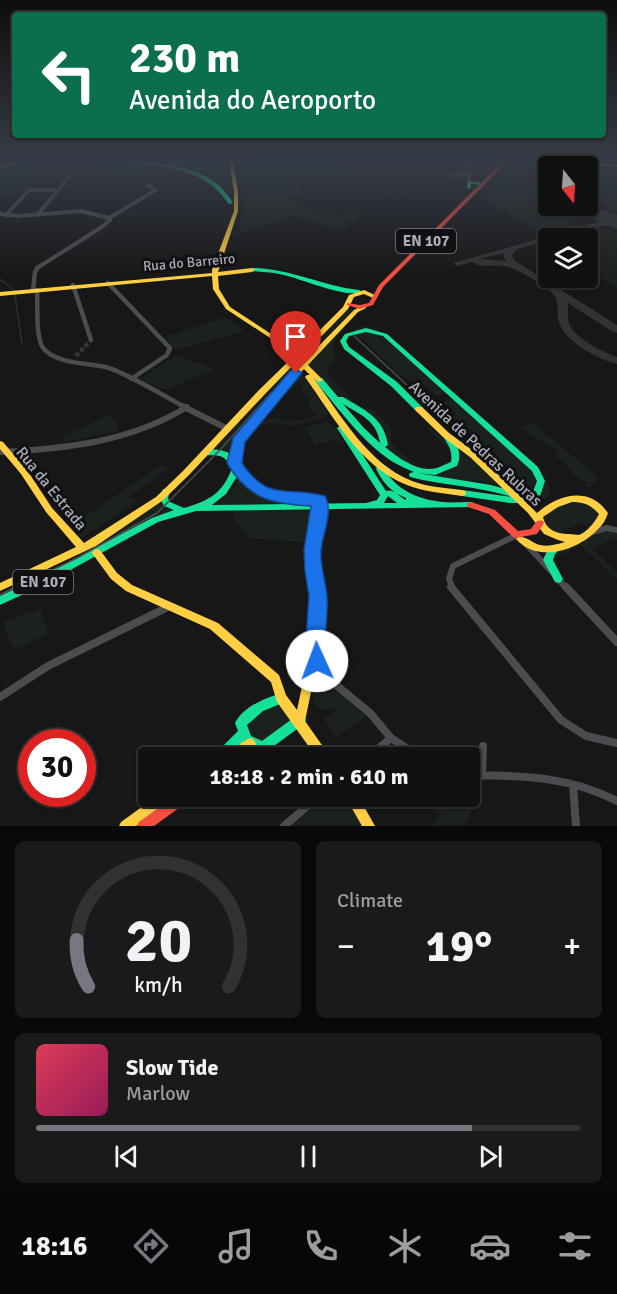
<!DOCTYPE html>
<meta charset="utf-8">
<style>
body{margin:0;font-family:Signika,sans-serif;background:#1a1a1a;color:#f1f3f6;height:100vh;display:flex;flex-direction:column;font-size:22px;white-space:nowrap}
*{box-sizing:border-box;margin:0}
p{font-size:20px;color:#9c9d9f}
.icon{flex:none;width:33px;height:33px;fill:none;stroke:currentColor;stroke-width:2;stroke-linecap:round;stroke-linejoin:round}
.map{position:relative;height:826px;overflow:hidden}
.drawer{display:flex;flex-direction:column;gap:15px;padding:15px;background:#090909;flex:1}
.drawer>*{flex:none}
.hud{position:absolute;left:12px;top:12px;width:594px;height:126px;border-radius:6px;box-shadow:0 2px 4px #0004,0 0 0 2px #303131;background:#0b6e4f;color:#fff;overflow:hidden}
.needle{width:39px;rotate:163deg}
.controls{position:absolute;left:538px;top:156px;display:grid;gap:12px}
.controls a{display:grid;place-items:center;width:60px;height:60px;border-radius:6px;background:#111;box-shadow:0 2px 4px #0004,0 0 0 2px #303131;font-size:30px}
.speed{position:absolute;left:18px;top:729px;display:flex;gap:12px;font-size:30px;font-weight:700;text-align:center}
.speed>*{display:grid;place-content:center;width:78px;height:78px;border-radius:50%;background:#111;box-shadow:0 2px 4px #0004,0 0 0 2px #303131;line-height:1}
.speed .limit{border:9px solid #d22;background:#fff;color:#111}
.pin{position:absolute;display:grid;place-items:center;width:51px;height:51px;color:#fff;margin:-62px -26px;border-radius:50% 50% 50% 0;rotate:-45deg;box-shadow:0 0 6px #0007}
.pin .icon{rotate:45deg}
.me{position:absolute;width:66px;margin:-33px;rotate:358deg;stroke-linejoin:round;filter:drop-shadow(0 0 4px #0008)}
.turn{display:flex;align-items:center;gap:21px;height:126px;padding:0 18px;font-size:27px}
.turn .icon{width:78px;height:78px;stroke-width:2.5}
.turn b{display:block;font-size:42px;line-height:51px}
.big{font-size:45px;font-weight:700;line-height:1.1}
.drawer .tile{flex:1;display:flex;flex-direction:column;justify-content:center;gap:9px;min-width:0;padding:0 21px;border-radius:9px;background:#1a1a1a}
.drawer .dial{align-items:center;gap:0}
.dial svg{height:156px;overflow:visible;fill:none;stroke:#303131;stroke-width:7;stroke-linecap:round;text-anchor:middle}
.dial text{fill:#f1f3f6;stroke:none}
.song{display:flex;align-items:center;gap:18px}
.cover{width:72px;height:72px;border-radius:9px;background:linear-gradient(135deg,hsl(350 70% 55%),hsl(330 70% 35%))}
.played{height:6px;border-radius:3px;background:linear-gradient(90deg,#757880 80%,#303131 80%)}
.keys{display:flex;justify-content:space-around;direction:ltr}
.heat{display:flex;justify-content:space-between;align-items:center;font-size:33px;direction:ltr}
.drawer .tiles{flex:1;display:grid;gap:15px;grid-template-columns:1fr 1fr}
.tile:last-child{grid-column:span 2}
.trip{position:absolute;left:138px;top:747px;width:342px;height:60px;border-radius:6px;background:#111;box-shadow:0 2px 4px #0004,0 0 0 2px #303131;font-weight:700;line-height:60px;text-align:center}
.menu{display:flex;height:96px;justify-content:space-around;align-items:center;background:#070707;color:#9c9d9f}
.menu .icon{width:42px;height:42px}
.menu .on{color:#757880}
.menu b{font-size:27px;color:#f1f3f6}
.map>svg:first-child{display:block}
.green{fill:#1b211c}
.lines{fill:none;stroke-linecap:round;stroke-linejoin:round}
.stream{stroke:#2a3239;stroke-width:1.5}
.taxiway{fill:#313233;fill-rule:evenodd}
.runway{fill:#313233;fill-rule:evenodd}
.street-tunnel{stroke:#343537;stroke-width:4.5;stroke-dasharray:4.5 2;stroke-linecap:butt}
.street-far3{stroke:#4b4c50;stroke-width:4}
.street-far2{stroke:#4b4c50;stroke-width:4.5}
.street-far1{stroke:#4b4c50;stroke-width:6}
.street{stroke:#4b4c50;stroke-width:8}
.fast{fill:#16e098;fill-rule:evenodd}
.slow{fill:#ffcf43;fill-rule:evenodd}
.jam{fill:#f24e42;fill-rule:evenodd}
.tram-far1{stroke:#4b4c4f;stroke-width:1.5}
.tram{stroke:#4b4c4f;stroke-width:2}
.route{fill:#1a73e8;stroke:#114b97;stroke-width:1.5}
.labels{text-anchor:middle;stroke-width:6;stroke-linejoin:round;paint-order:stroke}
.far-street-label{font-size:14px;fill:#a8adb8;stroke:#111113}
.shield{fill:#111113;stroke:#7b7e86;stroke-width:1.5}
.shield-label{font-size:15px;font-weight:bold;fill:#a8adb8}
.street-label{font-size:16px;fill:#a8adb8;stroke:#111113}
</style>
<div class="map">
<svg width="617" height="826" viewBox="0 0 617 826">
<rect width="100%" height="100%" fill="#171717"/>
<path class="green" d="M23 161H75L46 163 31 167 32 171 40 174 23 192 0 199V168Z
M86 161 170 173 198 181 176 186 164 181 150 183 130 175 99 184 106 179 104 165 85 163Z
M134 161H224L228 191C200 170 168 167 134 161Z
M243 161H332C337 168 349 168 357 173L342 179 291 180 292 183 307 194 289 199C306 211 324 213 344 218L350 213 358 215 354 219H346L350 225 337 229 294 215 236 235 245 210 240 169Z
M375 168H394L418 187 396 200 382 197 383 194 392 188Z
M588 170 617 179V213L609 211 600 199 588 195Z
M504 171 549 202V206L583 215 560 228 540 233 480 197Z
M600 229 617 232V288L588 271V238H567Z
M348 309 353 311 287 379 233 453 223 450H211L291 364Z
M225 317 245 331 176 350 164 337Z
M365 326 375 329 446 392 445 394 437 396 424 385C398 386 376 343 352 334L355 329Z
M337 335 333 349 336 360 327 367 328 374 358 406 375 411 391 428V442C406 458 430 482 451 458L450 450 427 428 430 427 451 445 455 457C435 479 406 465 387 448 388 438 388 431 381 423L338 395 308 365Z
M175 355 216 369 165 390 140 379Z
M301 372 329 415 292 426 271 423 257 426 260 422 273 417C292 422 297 421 318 415L316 412 313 413 309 404V398L301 390 304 388 298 383H293Z
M447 399H454L546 481 551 489 547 498 535 501 522 498 458 441 461 440 444 424 466 440 516 488 518 487 474 445 452 416 456 414 443 402Z
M109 415 116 423 119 431 64 442 63 436Z
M327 422 334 427 343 441 336 443 334 440 315 445 305 427Z
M533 423 594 474 597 479 589 488 581 485 588 482C574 481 569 464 556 457L559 452C547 443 533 437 521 428Z
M458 447 473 457 501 487 484 481 447 480 420 474C435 476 454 472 462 459Z
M161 465 171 467 130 496 137 501 82 538 71 526Z
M240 478 260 494 285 501 306 503 216 505 229 495Z
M161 498 165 507 174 511 80 558 77 553Z
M584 499 602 512 596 524 589 528 581 523 559 533 545 525 543 520C547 506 571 500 584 499Z
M236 511H307L314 516 308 543 250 538 232 516Z
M604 531 617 533V541L614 538 593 549 617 572V579L580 545 552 559 553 555 582 538Z
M40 609 49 633 15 650 10 644 4 622Z
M321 675 326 685 348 698 368 715 336 737 324 719 335 711 331 708 325 711C307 704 313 693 314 676Z
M272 705 283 706 288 714 289 722 272 737 261 742 251 738 247 730 251 719Z
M470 778 475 779 477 800 464 826H433L441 814 426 804 430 797 470 796Z
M327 796 344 797 367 826H291Z"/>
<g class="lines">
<path class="stream" d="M0 279 14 290
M15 295 22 344"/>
<path class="taxiway" d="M617 217V222L556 238H549V240L517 249 512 255 515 261 617 325V333L613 332 568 303C568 309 567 316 569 323 574 338 603 352 617 357V364C599 360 564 341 559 322 556 311 561 300 551 292 537 282 519 268 503 266 493 264 479 268 472 262L457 266 453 263ZM504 253 503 255 506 261 480 259Z"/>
<path class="runway" d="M597 207 617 215V229L590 217 587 213 590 209Z"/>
<path class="street-tunnel" d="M76 356 91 340"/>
<path class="street-far3" d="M451 175 468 174
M469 182 471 161
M0 214 18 216 81 211 109 218
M38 214 70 176
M6 215 29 190H57
M37 268 102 227 110 220 109 218 156 190 148 185"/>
<path class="street-far2" d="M108 283 170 348 167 355 131 379
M73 285 91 340
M33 290 35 272 38 267
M37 290C38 304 35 340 44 349 57 364 88 363 106 367 127 373 164 396 185 407"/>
<path class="street-far1" d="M182 406 228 429
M0 452C65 449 130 442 187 407
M590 533 606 528 617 530
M524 542 550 570
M556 577 567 589
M453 589 449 579 453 566 517 535"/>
<path class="street" d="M451 587 561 720 586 736 617 743
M566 587 617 642
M316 657 330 680 370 713 391 738 422 758
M0 697 48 666 168 607
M367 758 391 738
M470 775C523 776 569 776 617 801
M482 776 483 746
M573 785 576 826
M284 826 319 796"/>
<path class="fast" d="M120 161C154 161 196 164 222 188 226 193 230 198 233 203L229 204C209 176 186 170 152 165 142 164 130 164 120 161Z
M467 181 482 183 484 184 482 185 471 184V188L469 189 467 188Z
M252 268C289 268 322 286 359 290L362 292C346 299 298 277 279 274 269 272 260 272 250 271L249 270Z
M366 328 387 334 538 467 545 481 540 496 522 503H510L462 496 459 495 458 493 459 491 462 490 512 497C479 486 444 486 410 477L409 475 410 473 414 472C407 469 400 466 393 462 362 442 340 410 316 382L315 380 316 378H322L338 397H343C364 410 384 417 388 445L385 447C399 458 418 473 437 468 442 466 446 464 451 462 453 451 448 444 442 435L446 432 449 433C457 444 463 453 457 466L435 475 417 473 491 485 519 493 520 495 519 497 533 492 537 481 532 471 383 336 366 332 349 336 346 341 349 347 397 382 422 407 423 409 422 411H416L391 386 344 349 340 341 345 334ZM343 404C361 415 377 421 380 443L364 428Z
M341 425 344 426 386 491C393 488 400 497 406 500V498C391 492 383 483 376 469L377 467H383C396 490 417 499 442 502 451 503 462 502 471 502L474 503 475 505 474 507 196 511 158 522 43 585 0 605V596L36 579 152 518 174 510 164 506 160 498 163 489H169L170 491 168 498 170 502 184 508C209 501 223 493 232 468 223 452 217 456 202 455L201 453 202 451 210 449 220 450 227 452 234 457 239 466 249 476 258 484 276 492 297 495 323 497 326 498 327 500 326 502 323 503C290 501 262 501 238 475L226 494 212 505 366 503 377 500 380 495 337 428ZM388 496 397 503H384Z
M556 544 559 545 561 548 555 554 553 560 563 579 561 582 558 583 555 582 543 560 548 549Z
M281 693 285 694 287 698 285 702 263 711 247 725 251 736 262 741 296 716 300 714 304 716 306 720 304 724 267 751 263 753 242 743 228 758H213L215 754 238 731 235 723C244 706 264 699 281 693Z"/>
<path class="slow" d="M16 161H23L0 169V167Z
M229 161H233L238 192V211L218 272 252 268 255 270 252 272 218 276 219 289 230 307 288 345 297 353 343 307 349 295 364 290 377 296V298H373L364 294 354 297 348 309 301 357 304 361 354 310 362 306H366V308L358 312 308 365 323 380 319 382 314 379C342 416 367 463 412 481 428 487 445 488 462 490L465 491 466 493 465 495 462 496C443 493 424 492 407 485 360 467 333 416 305 377L307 375H310L304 369 291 383 246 436 242 441 239 463 238 465H232L231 463 235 439 285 379 300 365 297 361 265 394 189 475 162 501 96 546 0 591V583L76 547 46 512 21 474 0 449V441L3 442 27 470 52 508 84 543 156 497 183 471 259 390 293 357 284 347 226 309 213 289 212 276 0 296V292L212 273V270L234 211V192Z
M562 161H579L617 165V167L564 162Z
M416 407H422L449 433 476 453 537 513C559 494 589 486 608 513 606 519 603 525 598 529 579 550 538 564 516 539L518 537C527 536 532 543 540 545 549 547 558 544 565 542L558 540 544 534 528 513 470 457 443 437 416 411 415 409ZM572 502C584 502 591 505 599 514 596 521 587 532 579 535 576 535 572 534 569 534 557 534 546 530 543 517L558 507Z
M319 497 322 498 323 500V516L318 550 323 596 319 653 305 721 331 758H317L277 702 271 682 210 629 126 591 111 579 92 553 94 550 97 549 100 550 117 573 132 585 218 623 279 675 286 695 297 710 309 653 313 596 308 550 315 516V500L316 498Z
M250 738 254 740 256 744 254 748 243 758H228C232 750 242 741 250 738Z
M157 796H175L173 800 136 826H119L121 822Z
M345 796H358L375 826H362Z"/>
<path class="jam" d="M503 161H508L383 287 373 305 360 309 347 305V303L360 305 369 303 379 285Z
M471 502 495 510 518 531 531 529C535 524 536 519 543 521L544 523 537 534 516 538 513 537 489 514 468 507 467 505 468 503Z
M175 796H192L190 800 154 826H137L139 822Z"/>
<path class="tram-far1" d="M353 335 517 487
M13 589 77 558 157 513 219 451 271 393"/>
<path class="tram" d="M0 595 16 587"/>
</g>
<linearGradient id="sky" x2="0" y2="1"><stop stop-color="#0d0d0d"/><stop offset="0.58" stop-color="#363c47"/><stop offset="1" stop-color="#363c47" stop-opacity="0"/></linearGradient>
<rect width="617" height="277" fill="url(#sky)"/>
<path class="route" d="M296 369 302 373 245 442 242 463C269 504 289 485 325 496 334 512 322 534 321 551 320 567 326 582 327 597 328 615 325 635 324 653L327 661 324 667 317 669 310 667 305 653 309 596 305 571 304 550 311 506C272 504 248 499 227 463L233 438 291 370Z"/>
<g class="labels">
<g class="far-street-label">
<text transform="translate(189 262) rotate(-5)" y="5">Rua do Barreiro</text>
</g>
<g class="shield">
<rect x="396" y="229" width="60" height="24" rx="4.5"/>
<rect x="13" y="570" width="60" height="24" rx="4.5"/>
</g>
<g class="shield-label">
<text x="426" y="246">EN 107</text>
<text x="43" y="587">EN 107</text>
</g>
<g class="street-label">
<text transform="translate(476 443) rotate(43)" y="6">Avenida de Pedras Rubras</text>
<text transform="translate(52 488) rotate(51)" y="6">Rua da Estrada</text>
</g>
</g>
</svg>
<div class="controls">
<a><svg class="needle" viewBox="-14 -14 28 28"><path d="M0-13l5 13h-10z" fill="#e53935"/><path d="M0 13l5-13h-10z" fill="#9c9d9f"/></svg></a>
<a><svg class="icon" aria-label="layers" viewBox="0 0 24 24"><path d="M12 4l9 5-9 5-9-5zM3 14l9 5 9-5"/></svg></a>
</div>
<div class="speed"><div class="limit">30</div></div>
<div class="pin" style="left:296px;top:373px;background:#d93025"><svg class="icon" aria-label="arrive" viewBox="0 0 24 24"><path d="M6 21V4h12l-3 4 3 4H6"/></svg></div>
<svg class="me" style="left:317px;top:661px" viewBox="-20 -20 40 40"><circle r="19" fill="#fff"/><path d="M0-13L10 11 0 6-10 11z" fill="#1a73e8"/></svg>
<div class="trip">18:18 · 2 min · 610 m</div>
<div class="hud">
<div class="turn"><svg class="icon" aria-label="left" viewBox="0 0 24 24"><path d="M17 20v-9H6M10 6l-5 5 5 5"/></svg><div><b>230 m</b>Avenida do Aeroporto</div></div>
</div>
</div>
<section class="drawer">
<div class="tiles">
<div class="tile dial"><svg viewBox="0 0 100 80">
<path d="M14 69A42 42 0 1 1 86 69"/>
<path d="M14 69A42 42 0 0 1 8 45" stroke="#757880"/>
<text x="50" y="56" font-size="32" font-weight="700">20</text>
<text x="50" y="72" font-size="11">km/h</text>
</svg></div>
<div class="tile"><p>Climate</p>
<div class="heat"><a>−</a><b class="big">19°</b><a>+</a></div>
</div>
<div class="tile">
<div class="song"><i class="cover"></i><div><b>Slow Tide</b><p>Marlow</p></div></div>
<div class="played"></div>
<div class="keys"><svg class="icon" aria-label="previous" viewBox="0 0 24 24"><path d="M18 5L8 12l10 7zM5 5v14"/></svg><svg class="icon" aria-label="pause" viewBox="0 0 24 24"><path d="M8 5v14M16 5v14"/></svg><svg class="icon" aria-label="next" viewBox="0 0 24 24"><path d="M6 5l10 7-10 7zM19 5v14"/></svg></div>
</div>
</div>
</section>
<nav class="menu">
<b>18:16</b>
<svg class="icon on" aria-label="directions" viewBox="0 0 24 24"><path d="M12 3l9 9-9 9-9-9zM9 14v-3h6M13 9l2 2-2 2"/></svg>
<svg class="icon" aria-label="music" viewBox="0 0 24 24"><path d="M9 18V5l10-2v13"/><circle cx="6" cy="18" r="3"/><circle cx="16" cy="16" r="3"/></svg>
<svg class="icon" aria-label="phone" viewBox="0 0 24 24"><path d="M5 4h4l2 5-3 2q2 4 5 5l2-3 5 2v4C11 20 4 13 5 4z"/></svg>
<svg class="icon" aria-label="climate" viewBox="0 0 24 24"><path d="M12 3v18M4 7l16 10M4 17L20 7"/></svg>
<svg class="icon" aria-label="car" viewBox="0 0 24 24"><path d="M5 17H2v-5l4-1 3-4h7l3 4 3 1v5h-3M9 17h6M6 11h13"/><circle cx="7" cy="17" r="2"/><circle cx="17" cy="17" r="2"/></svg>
<svg class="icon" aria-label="filters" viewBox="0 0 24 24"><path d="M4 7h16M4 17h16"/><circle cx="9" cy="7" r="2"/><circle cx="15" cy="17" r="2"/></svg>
</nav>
